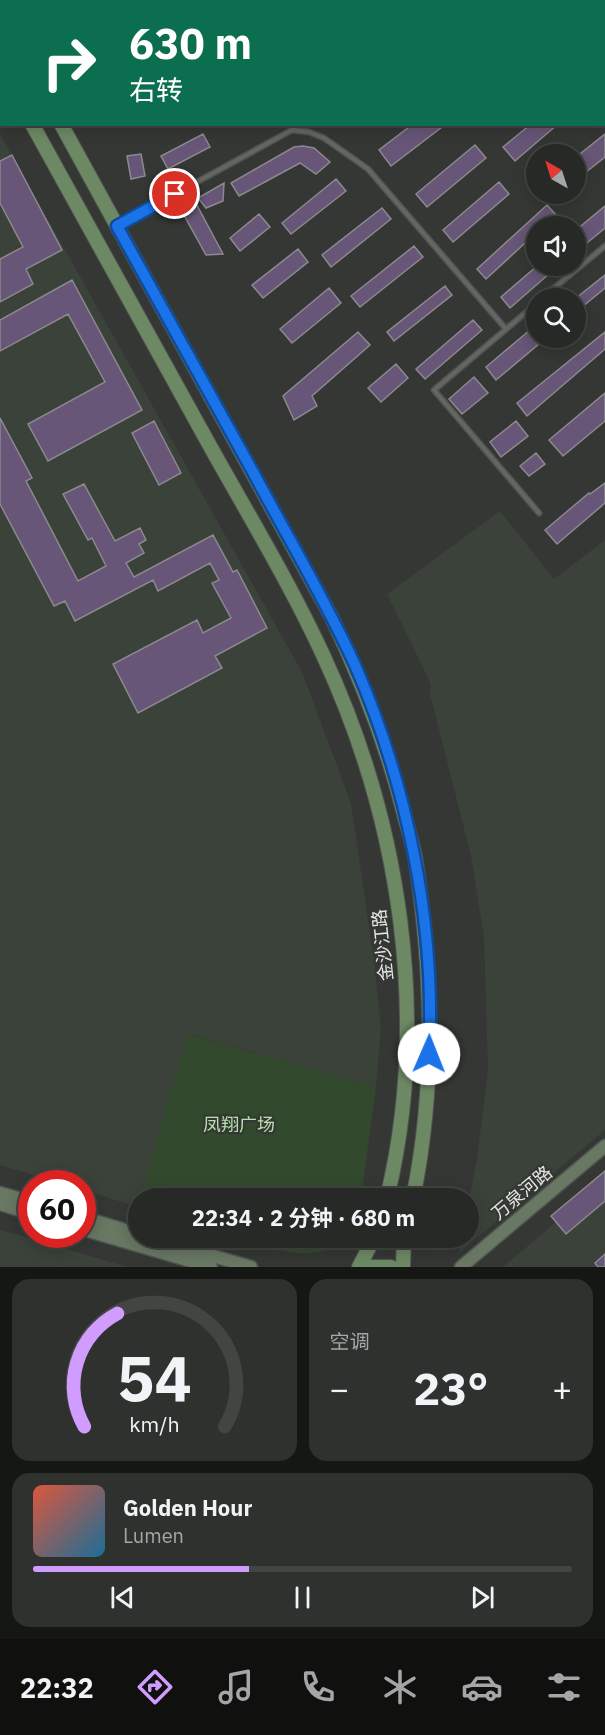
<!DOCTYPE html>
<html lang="zh">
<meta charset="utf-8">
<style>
body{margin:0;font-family:"IBM Plex Sans","Noto Sans SC",sans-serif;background:#2f312e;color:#f1f3f6;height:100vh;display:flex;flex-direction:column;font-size:22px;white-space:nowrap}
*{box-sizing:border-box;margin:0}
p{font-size:20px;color:#a4a6a7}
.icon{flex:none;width:33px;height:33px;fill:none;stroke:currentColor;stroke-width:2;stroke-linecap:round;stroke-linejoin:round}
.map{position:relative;height:1267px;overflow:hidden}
.details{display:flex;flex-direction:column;gap:12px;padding:12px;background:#151715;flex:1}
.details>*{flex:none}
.top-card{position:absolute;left:0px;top:0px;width:606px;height:126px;box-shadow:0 3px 15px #0003,0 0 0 2px #434543;background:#0b6e4f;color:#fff;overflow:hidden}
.needle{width:39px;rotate:321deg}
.controls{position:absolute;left:526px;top:144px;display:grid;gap:12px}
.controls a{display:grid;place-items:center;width:60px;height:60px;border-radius:50%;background:#272926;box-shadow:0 3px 15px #0003,0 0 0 2px #434543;font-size:30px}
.speed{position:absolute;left:18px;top:1170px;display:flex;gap:12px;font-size:30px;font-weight:700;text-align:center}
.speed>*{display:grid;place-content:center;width:78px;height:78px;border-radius:50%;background:#272926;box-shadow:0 3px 15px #0003,0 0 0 2px #434543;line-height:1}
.speed .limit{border:9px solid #d22;background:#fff;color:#111}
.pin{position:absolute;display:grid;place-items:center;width:51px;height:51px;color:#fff;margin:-26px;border:3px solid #fff;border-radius:50%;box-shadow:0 2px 6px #0007}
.me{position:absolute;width:66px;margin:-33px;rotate:1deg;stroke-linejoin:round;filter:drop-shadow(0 0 4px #0008)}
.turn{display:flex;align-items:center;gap:21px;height:126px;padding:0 30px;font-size:27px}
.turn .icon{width:78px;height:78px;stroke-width:2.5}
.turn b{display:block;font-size:42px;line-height:51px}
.big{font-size:45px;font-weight:700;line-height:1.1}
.details .card{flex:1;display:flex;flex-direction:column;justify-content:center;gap:9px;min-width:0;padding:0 21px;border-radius:18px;background:#2f312e}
.details .dial{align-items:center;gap:0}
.dial svg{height:156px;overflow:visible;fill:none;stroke:#434543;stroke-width:7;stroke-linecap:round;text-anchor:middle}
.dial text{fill:#f1f3f6;stroke:none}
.song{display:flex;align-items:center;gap:18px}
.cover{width:72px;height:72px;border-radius:9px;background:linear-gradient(135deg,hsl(10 70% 55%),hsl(200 70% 35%))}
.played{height:6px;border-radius:3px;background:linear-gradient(90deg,#d09dff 40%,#434543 40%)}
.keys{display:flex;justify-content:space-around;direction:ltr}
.heat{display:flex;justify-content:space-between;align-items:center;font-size:33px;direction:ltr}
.details .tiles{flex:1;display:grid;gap:12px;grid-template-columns:1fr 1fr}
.card:last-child{grid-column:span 2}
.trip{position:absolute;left:128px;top:1188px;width:351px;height:60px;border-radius:30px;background:#272926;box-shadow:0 3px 15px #0003,0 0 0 2px #434543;font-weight:700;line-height:60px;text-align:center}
.menu{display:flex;height:96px;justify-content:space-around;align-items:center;background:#10100f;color:#a4a6a7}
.menu .icon{width:42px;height:42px}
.menu .active{color:#d09dff}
.menu b{font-size:27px;color:#f1f3f6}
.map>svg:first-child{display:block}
.built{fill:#3b4239}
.green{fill:#33492d}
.building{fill:#675677;stroke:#8c898e;stroke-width:1.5}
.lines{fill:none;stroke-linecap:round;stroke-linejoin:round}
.lane-casing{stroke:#50534f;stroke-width:7}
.secondary-casing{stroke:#50534f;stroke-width:15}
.primary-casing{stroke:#50534f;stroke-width:16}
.lane{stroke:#636662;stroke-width:4}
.secondary{stroke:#687863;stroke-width:12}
.primary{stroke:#6c8964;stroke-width:14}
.route-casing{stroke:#114b97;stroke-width:15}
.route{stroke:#1a73e8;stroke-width:10}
.labels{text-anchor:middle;stroke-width:4.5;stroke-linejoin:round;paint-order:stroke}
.street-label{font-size:18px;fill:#e5e7e4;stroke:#343733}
.park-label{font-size:18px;fill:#b7e1ab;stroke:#343733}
</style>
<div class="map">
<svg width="605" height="1267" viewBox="0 0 605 1267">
<rect width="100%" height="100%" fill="#343733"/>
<path class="built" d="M88 0H255V1H85Z
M0 134 302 672 351 803 374 960 381 1029 376 1087 189 1034 140 1198H138V1207L83 1190 82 1184 60 1183 0 1165Z
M500 511 554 579 605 540V1130L459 1253 462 1238H468V1204L477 1159 488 1071 484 937 471 856 429 690 431 688 429 680 387 594Z
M605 1180V1267H503Z
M0 1230 16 1234 128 1267H0Z"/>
<path class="green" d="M188 1034 376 1087 361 1198H140Z
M235 1238H344C318 1267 268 1248 235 1238Z"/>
<path class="building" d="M413 124H446L391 166 379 150Z
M531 124H558L515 161 503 147Z
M203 134 210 147 168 169 161 156Z
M605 134V157L576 180V157Z
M475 145 486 158 427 207 416 194Z
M303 146 314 148 330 162 316 174 300 163 239 196 231 183 294 147Z
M141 154 145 176 131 179 127 156Z
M12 155 62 250 26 269 33 284 0 302V259L23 247 0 203V161Z
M336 179 346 191 291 234 282 223Z
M499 182 509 194 453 242 443 230Z
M224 183 223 201 206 208 198 198Z
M195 200 198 207 223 254 206 255 180 208Z
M547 205 556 215 544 226H537V232L486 279 477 269Z
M605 206V228L576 252V230Z
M382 208 391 219 331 267 322 255Z
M259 214 270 227 240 251 230 238Z
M414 246 423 257 360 307 351 296Z
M298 249 308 262 263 298 252 285Z
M537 266H558L510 308 501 297Z
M605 275V288L576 312V298Z
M72 280 142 410 48 461 28 424 105 382 68 314 0 351V320Z
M445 286 452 295 394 341 387 332Z
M329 288 341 303 292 343 280 329Z
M473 320 482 330 425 379 416 369Z
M537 324V338H546L496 380 486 367Z
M358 332 370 345 312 396 317 406 294 420 283 396Z
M605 332V349L527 416 517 403Z
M396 364 408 378 381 402 368 388Z
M474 377 488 393 462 414 449 399Z
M605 393V421L563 456 549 440Z
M0 418 32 478 26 481 78 581 106 566 92 538 88 540 63 494 84 484 115 541 140 528 146 540 139 544 144 553 126 563 134 577 213 535 233 572 237 570 267 628 215 656 222 668 138 713 113 664 197 620 203 633 231 618 212 583 219 580 210 563 158 591 153 580 75 621 65 601 54 606 0 504Z
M154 421 181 473 159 485 132 433Z
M516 421 528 436 501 457 490 442Z
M536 453 545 464 529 476 520 466Z
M605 483V503L557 544 545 530 589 493 590 494Z
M605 1171V1201L566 1234 551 1216Z
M605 1254V1267H598L595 1263Z"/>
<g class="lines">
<defs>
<path id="lane" d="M271 0 272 2
M572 0 577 2
M46 2 48 0
M604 10 605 11
M120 224 292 130 309 132 324 138 368 169 506 329
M542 298 605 246
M537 303 434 390 539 513"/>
<path id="secondary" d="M0 1193 32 1202
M0 1204 32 1214
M82 1217 138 1234
M82 1229 211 1267
M151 1238 251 1267
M461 1267 605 1146"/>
<path id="primary" d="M0 16 2 18
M0 67 2 70
M32 124C91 232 151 339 210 446 249 516 291 585 324 657 401 824 430 1019 387 1198
M61 124 332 618C362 681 387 746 404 814 408 830 414 847 416 863 419 881 421 899 423 917 433 1011 432 1106 413 1198
M359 1267 374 1238
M370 1267H391
M403 1267 404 1238"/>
</defs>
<use href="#lane" class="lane-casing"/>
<use href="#secondary" class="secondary-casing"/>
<use href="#primary" class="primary-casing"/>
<use href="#lane" class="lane"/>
<use href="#secondary" class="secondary"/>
<use href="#primary" class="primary"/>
</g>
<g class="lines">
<defs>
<path id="route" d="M175 194 117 226C162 308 207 390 253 472 287 536 325 599 355 665 407 784 436 924 429 1054"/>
</defs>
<use href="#route" class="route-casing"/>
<use href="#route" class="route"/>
</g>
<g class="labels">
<g class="street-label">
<text transform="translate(383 945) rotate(-96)" y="6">金沙江路</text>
<text transform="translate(522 1193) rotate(-40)" y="6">万泉河路</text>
</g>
<g class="park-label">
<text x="239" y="1131">凤翔广场</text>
</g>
</g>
</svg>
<div class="controls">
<a><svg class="needle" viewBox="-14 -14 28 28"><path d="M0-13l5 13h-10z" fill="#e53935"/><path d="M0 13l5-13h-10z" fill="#a4a6a7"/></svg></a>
<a><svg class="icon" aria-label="sound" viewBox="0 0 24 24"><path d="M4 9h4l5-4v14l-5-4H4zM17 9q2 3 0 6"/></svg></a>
<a><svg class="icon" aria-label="search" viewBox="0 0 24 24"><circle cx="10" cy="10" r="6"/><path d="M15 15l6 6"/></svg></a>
</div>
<div class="speed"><div class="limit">60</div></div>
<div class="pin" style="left:175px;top:194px;background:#d93025"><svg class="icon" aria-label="arrive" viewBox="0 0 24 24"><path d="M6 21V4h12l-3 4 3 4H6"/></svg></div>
<svg class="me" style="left:429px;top:1054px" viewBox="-20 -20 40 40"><circle r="19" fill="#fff"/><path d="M0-13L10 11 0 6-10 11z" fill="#1a73e8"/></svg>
<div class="trip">22:34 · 2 分钟 · 680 m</div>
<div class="top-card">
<div class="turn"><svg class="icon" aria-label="right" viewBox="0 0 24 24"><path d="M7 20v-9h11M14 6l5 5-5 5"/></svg><div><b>630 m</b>右转</div></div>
</div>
</div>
<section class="details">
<div class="tiles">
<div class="card dial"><svg viewBox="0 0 100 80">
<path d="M14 69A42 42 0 1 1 86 69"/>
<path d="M14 69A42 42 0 0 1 31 11" stroke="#d09dff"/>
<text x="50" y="56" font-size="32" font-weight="700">54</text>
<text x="50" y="72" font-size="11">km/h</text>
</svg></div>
<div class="card"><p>空调</p>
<div class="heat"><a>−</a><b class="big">23°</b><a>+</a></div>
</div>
<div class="card">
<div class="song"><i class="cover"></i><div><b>Golden Hour</b><p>Lumen</p></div></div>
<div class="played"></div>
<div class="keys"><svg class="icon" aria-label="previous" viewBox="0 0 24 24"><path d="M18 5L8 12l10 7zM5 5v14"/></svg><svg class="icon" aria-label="pause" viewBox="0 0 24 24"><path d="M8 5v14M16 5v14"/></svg><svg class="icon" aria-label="next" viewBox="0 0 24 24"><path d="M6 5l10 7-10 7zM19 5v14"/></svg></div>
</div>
</div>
</section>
<nav class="menu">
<b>22:32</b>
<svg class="icon active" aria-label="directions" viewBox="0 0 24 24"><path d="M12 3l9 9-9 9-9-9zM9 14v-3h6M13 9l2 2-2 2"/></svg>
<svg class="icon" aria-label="music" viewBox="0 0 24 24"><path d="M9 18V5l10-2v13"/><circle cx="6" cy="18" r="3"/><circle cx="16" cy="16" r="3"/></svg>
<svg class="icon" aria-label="phone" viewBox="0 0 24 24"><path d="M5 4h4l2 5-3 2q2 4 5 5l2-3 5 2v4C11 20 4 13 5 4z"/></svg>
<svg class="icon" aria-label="climate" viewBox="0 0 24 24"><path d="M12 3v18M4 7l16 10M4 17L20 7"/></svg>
<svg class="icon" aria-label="car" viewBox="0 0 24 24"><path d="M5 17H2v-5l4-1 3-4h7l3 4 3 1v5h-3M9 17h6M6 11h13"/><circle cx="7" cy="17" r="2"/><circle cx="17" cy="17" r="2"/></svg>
<svg class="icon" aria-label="filters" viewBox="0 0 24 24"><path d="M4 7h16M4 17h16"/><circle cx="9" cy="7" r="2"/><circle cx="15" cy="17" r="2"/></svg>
</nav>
